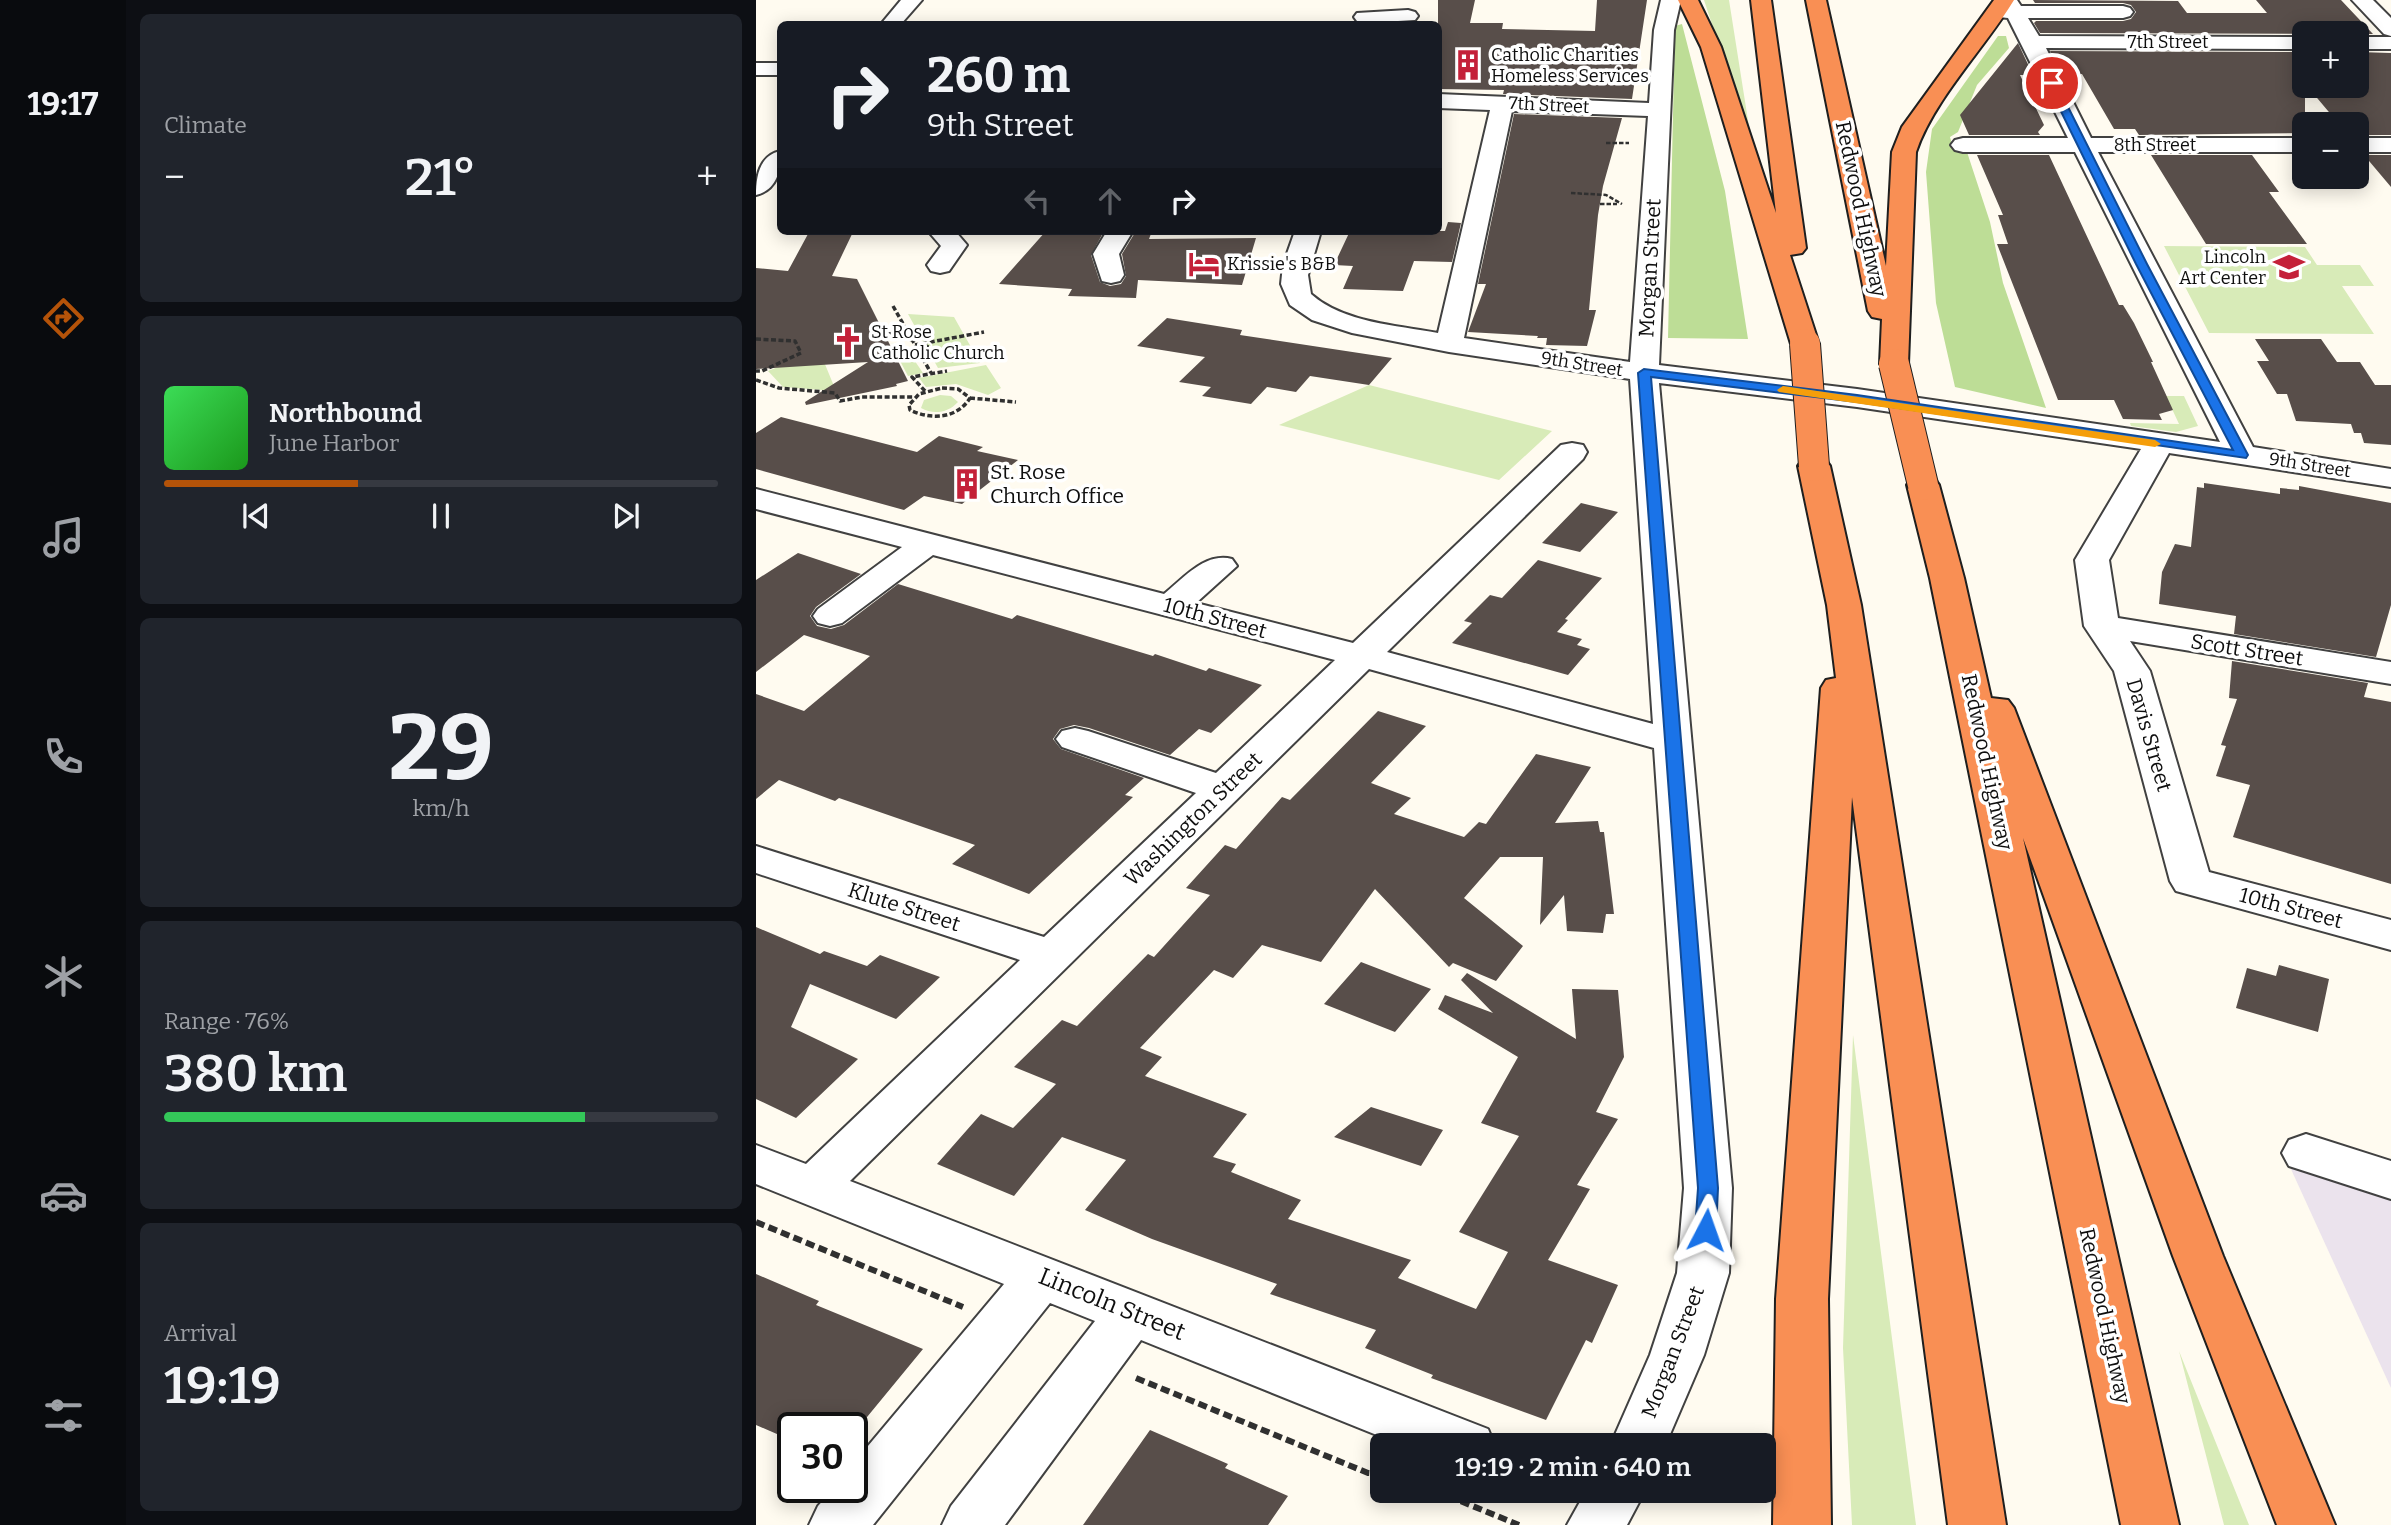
<!DOCTYPE html>
<meta charset="utf-8">
<style>
body{margin:0;font-family:Bitter,serif;background:#20242c;color:#f1f3f6;height:100vh;display:flex;flex-direction:column;font-size:26px;white-space:nowrap}
*{box-sizing:border-box;margin:0}
p{font-size:23px;color:#9ea1a6}
.icon{flex:none;width:38px;height:38px;fill:none;stroke:currentColor;stroke-width:2;stroke-linecap:round;stroke-linejoin:round}
.map{position:relative;flex:1;overflow:hidden}
.panel{display:flex;flex-direction:column;gap:14px;padding:14px;background:#0d0f14;width:630px}
.panel>*{flex:none}
.banner{position:absolute;left:21px;top:21px;width:665px;height:214px;border-radius:10px;box-shadow:0 4px 18px #0003;background:#171b24;color:#f1f3f6;overflow:hidden}
.controls{position:absolute;left:1536px;top:21px;display:grid;gap:14px}
.controls a{display:grid;place-items:center;width:77px;height:77px;border-radius:10px;background:#171b24;box-shadow:0 4px 18px #0003;font-size:35px}
.speed{position:absolute;left:21px;top:1412px;display:flex;gap:14px;font-size:35px;font-weight:700;text-align:center}
.speed>*{display:grid;place-content:center;width:91px;height:91px;border-radius:50%;background:#171b24;box-shadow:0 4px 18px #0003;line-height:1}
.speed .limit{border:4px solid #111;border-radius:10px;background:#fff;color:#111}
.pin{position:absolute;display:grid;place-items:center;width:60px;height:60px;color:#fff;margin:-30px;border:4px solid #fff;border-radius:50%;box-shadow:0 2px 7px #0007}
.me{position:absolute;width:77px;margin:-38px;rotate:4deg;stroke-linejoin:round;filter:drop-shadow(0 0 5px #0008)}
.turn{display:flex;align-items:center;gap:24px;height:147px;padding:0 35px;font-size:32px}
.turn .icon{width:91px;height:91px;stroke-width:2.5}
.turn b{display:block;font-size:49px;line-height:60px}
.lanes{display:flex;align-items:center;height:66px;padding:0 35px;background:#0003;justify-content:center;gap:35px;direction:ltr}
.lanes .off{opacity:.35}
.big{font-size:52px;font-weight:600;line-height:1.1}
.panel .widget{flex:1;display:flex;flex-direction:column;justify-content:center;gap:10px;min-width:0;padding:0 24px;border-radius:10px;background:#20242c}
.panel .dial{align-items:center;gap:0}
.dial b{font-size:91px;line-height:1}
.song{display:flex;align-items:center;gap:21px}
.cover{width:84px;height:84px;border-radius:10px;background:linear-gradient(135deg,hsl(130 70% 55%),hsl(120 70% 35%))}
.played{height:7px;border-radius:4px;background:linear-gradient(90deg,#b45309 35%,#363941 35%)}
.keys{display:flex;justify-content:space-around;direction:ltr}
.heat{display:flex;justify-content:space-between;align-items:center;font-size:38px;direction:ltr}
.charge{height:10px;border-radius:5px;background:linear-gradient(90deg,#34c759 76%,#363941 0)}
.trip{position:absolute;left:614px;top:1433px;width:406px;height:70px;border-radius:10px;background:#171b24;box-shadow:0 4px 18px #0003;font-weight:600;line-height:70px;text-align:center}
main{display:flex;flex:1;min-height:0}
.tab-bar{display:flex;flex-direction:column;width:126px;justify-content:space-around;align-items:center;background:#090b0e;color:#9ea1a6}
.tab-bar .icon{width:49px;height:49px}
.tab-bar .on{color:#b45309}
.tab-bar b{font-size:32px;color:#f1f3f6}
.map>svg:first-child{display:block}
.industrial{fill:#ebe3ed}
.green{fill:#d8ebb8}
.forest{fill:#bddd96}
.building{fill:#584e4a}
.lines{fill:none;stroke-linecap:round;stroke-linejoin:round}
.minor-casing{stroke:#414141;stroke-width:4}
.highway-casing{stroke:#1f1f1f;stroke-width:4}
.path-far2{stroke:#303030;stroke-width:2.5;stroke-dasharray:4.5 2;stroke-linecap:butt}
.path-far1{stroke:#303030;stroke-width:3.5;stroke-dasharray:5 2.5;stroke-linecap:butt}
.path{stroke:#303030;stroke-width:6;stroke-dasharray:9 4.5;stroke-linecap:butt}
.minor{fill:#fff;fill-rule:evenodd}
.highway{fill:#f98f54;fill-rule:evenodd}
.highway-bridge-casing{stroke:#1f1f1f;stroke-width:32;stroke-linecap:butt}
.highway-bridge{stroke:#f98f54;stroke-width:30}
.route{fill:#1a73e8;stroke:#114b97;stroke-width:2}
.slow{fill:#f59e0b}
.labels{text-anchor:middle;stroke-width:7;stroke-linejoin:round;paint-order:stroke}
.far-street-label{font-size:18px;fill:#0e0e0e;stroke:#fff}
.far-poi-label{font-size:18px;fill:#0e0e0e;stroke:#fff;text-anchor:start}
.street-label{font-size:21px;fill:#0e0e0e;stroke:#fff}
.poi-label{font-size:21px;fill:#0e0e0e;stroke:#fff;text-anchor:start}
.near-street-label{font-size:24px;fill:#0e0e0e;stroke:#fff}
</style>
<main>
<nav class="tab-bar">
<b>19:17</b>
<svg class="icon on" aria-label="directions" viewBox="0 0 24 24"><path d="M12 3l9 9-9 9-9-9zM9 14v-3h6M13 9l2 2-2 2"/></svg>
<svg class="icon" aria-label="music" viewBox="0 0 24 24"><path d="M9 18V5l10-2v13"/><circle cx="6" cy="18" r="3"/><circle cx="16" cy="16" r="3"/></svg>
<svg class="icon" aria-label="phone" viewBox="0 0 24 24"><path d="M5 4h4l2 5-3 2q2 4 5 5l2-3 5 2v4C11 20 4 13 5 4z"/></svg>
<svg class="icon" aria-label="climate" viewBox="0 0 24 24"><path d="M12 3v18M4 7l16 10M4 17L20 7"/></svg>
<svg class="icon" aria-label="car" viewBox="0 0 24 24"><path d="M5 17H2v-5l4-1 3-4h7l3 4 3 1v5h-3M9 17h6M6 11h13"/><circle cx="7" cy="17" r="2"/><circle cx="17" cy="17" r="2"/></svg>
<svg class="icon" aria-label="filters" viewBox="0 0 24 24"><path d="M4 7h16M4 17h16"/><circle cx="9" cy="7" r="2"/><circle cx="15" cy="17" r="2"/></svg>
</nav>
<section class="panel">
<div class="widget"><p>Climate</p>
<div class="heat"><a>−</a><b class="big">21°</b><a>+</a></div>
</div>
<div class="widget">
<div class="song"><i class="cover"></i><div><b>Northbound</b><p>June Harbor</p></div></div>
<div class="played"></div>
<div class="keys"><svg class="icon" aria-label="previous" viewBox="0 0 24 24"><path d="M18 5L8 12l10 7zM5 5v14"/></svg><svg class="icon" aria-label="pause" viewBox="0 0 24 24"><path d="M8 5v14M16 5v14"/></svg><svg class="icon" aria-label="next" viewBox="0 0 24 24"><path d="M6 5l10 7-10 7zM19 5v14"/></svg></div>
</div>
<div class="widget dial"><b>29</b><p>km/h</p></div>
<div class="widget"><p>Range · 76%</p><b class="big">380 km</b><div class="charge"></div></div>
<div class="widget"><p>Arrival</p><b class="big">19:19</b></div>
</section>
<div class="map">
<svg width="1635" height="1525" viewBox="0 0 1635 1525">
<rect width="100%" height="100%" fill="#fffbf0"/>
<path class="industrial" d="M1534 1167 1635 1198V1388Z"/>
<path class="green" d="M948 0H973L994 133H992Z
M1408 246 1549 247 1561 265H1604L1618 286H1586L1618 334 1453 333Z
M152 314 198 317 224 363 182 368Z
M146 342 167 373 152 376 135 344Z
M66 357 80 391 27 387 12 371 32 363Z
M230 365 245 388 232 395 200 384 170 387 163 378Z
M613 385 796 431 743 480 523 425Z
M184 395 195 396 202 402C192 413 177 415 165 408L168 400Z
M1410 396H1428L1442 426 1420 432 1375 426 1374 423 1423 424Z
M1097 1035 1160 1525H1096L1087 1348Z
M1423 1351 1493 1525H1468Z"/>
<path class="forest" d="M926 24 969 191 992 339 912 338 919 26Z
M1242 36H1250L1253 48 1221 85 1202 132 1194 137 1197 148 1211 152 1234 222 1247 283 1290 408 1199 387 1180 303 1170 172 1176 129Z"/>
<path class="building" d="M682 0H719L714 23H747L746 29 839 31 841 0H891L876 99 747 94 748 90 682 89Z
M1277 0 1422 1 1431 13H1511L1500 0H1585L1617 34 1284 33 1278 23 1280 21H1367L1375 19 1380 12 1375 5 1367 3H1279Z
M1262 43 1277 75H1264L1288 125 1282 132 1284 135H1213L1204 115Z
M1294 51 1549 52V133L1383 135 1379 129H1358L1326 74 1306 75Z
M1601 52 1635 53V135H1601V124H1583L1551 86H1601Z
M758 114 866 118 847 186 842 215 833 310H840L831 346 790 345 791 338H781L782 336 712 332 730 284H722Z
M1221 155H1293L1363 305H1367L1378 323 1397 362H1395L1417 410 1403 414 1406 420 1367 419 1358 400H1302L1241 244H1252L1242 215H1247Z
M1395 155H1496L1523 192H1513L1551 244H1450Z
M1608 155H1635V187Z
M692 222 705 223 696 262 658 261 647 291 587 289 597 266 578 265 594 231H689Z
M290 231H348L335 255 344 282 354 286 365 284 370 276 366 254 380 231H396L393 239 500 238 486 285 382 280 380 298 312 296 316 289 243 284Z
M97 232 76 276 101 279 152 381 140 384 141 386 50 405 49 402 112 362 0 369V268L32 271 52 234Z
M411 318 486 330 484 335 636 358 613 385 554 376 540 392 511 387 495 404 446 396 455 387 423 382 449 357 381 346Z
M1499 339H1565L1581 362H1604L1619 385H1635V445L1608 443 1605 433H1598L1595 424 1540 421 1531 394H1521L1501 361H1513Z
M25 417 161 452 183 436 227 447 221 451 262 460 206 504 168 496 148 510 0 469V433Z
M1448 483 1524 494V488L1543 490V486L1635 503V605L1620 657 1478 634 1480 616 1403 604 1406 572 1419 544 1435 547 1441 487 1448 488Z
M825 503 862 512 824 552 786 543Z
M42 553 105 574 60 607 54 616 61 626 75 629 88 625 142 584 256 619 261 615 397 656 399 654 450 671 453 668 506 685 455 733 443 729 414 755 333 728 318 725 304 729 297 739 305 749 388 778 369 795 377 797 273 894 196 864 219 845 83 798 79 801 23 780 0 799V694L48 711 114 656 48 635 0 672V580Z
M782 560 846 578 809 619 812 620 801 632 826 639 821 645 834 649 812 675 696 643 716 623 708 621 734 595 746 598Z
M1476 661 1612 683 1608 697 1635 702V884L1477 837 1494 785 1460 776 1470 746 1465 745 1481 699 1473 698Z
M622 711 670 726 615 783 655 798 638 814 708 837 723 822 730 824 780 754 835 767 799 823 842 821 844 832H848L858 914H850L847 933 811 931 808 895 784 925 787 857H744L708 898 767 946 740 981 697 963 693 967 619 889 565 962 506 945 477 978 458 970 384 1048 406 1057 389 1076 491 1114 457 1157 480 1164 475 1172 545 1200 532 1219 655 1260 642 1278 720 1309 752 1252 703 1232 763 1136 725 1123 762 1057 682 1009 689 995 737 1013 705 980 711 973 820 1039 816 989 862 990 868 1057 840 1112 862 1119 821 1185 834 1189 792 1260 862 1285 836 1343 830 1340 790 1420 675 1378 677 1375 609 1348 620 1330 514 1294 521 1284 396 1239 329 1210 370 1160 306 1137 258 1196 181 1164 225 1114 257 1128 300 1084 258 1067 306 1020 321 1026 392 954 398 957 454 895 430 888 469 845 480 849 526 797 534 800Z
M0 927 64 954 68 951 111 966 124 955 184 977 140 1019 54 984 35 1027 102 1059 40 1118 0 1099Z
M605 962 675 989 639 1032 568 1004Z
M1523 965 1573 979 1562 1032 1480 1008 1491 968 1520 976Z
M615 1107 687 1130 665 1166 578 1137Z
M0 1274 63 1301 60 1305 167 1349 102 1428H37V1441L0 1425Z
M394 1430 472 1464 469 1468 532 1496 512 1525H327Z"/>
<g class="lines">
<defs>
<path id="minor" d="M145 0H166L145 24H125Z
M905 0H925L918 30 903 365 1101 389 1464 442 1319 152H1207L1199 150 1195 145 1199 140 1207 138H1312L1252 18 1233 16 1230 12 1233 8 1245 6 1241 0H1261L1265 6H1367L1374 8 1377 12 1374 16 1367 18H1272L1283 36 1549 37V49L1290 48 1335 138H1549V152H1342L1497 447 1635 469V487L1413 453 1353 560 1362 618 1635 662V684L1374 641 1394 671 1453 872 1635 920V950L1420 891 1414 881 1358 671 1328 626 1319 560 1385 449 1101 407 903 383 976 1188 973 1273 948 1355 909 1446H854L894 1355 921 1273 928 1188 898 748 613 669 94 1181 732 1429 739 1446H648L385 1340 249 1525H186L195 1506 339 1321 294 1303 117 1525H53L62 1506 78 1488H96V1465L248 1284 0 1184V1145L50 1164 264 960 0 873V846L288 937 440 793 306 747 300 739 306 731 319 728 332 731 460 773 579 660 177 555 86 623 74 626 62 623 57 616 62 609 146 547 0 509V489L408 594C428 578 449 552 476 559L481 566 440 603 597 643 805 445 816 443 827 445 831 452 827 459 631 652 897 724 874 379 693 352 596 333 556 320 534 305 525 284 527 265 539 231H565L552 275 555 294C588 323 640 325 682 333L734 110 682 108V94L893 103 898 30ZM756 111 892 116 874 362 708 338Z
M1596 0H1617L1635 18V36L1628 34Z
M652 10 659 12 662 16 659 20 608 23 601 21 598 17 601 13Z
M1601 37H1635V49H1601Z
M0 63H24V75H0Z
M1601 138H1635V152H1601Z
M24 151C26 169 21 190 0 195 0 177 3 156 24 151Z
M172 231H199L211 245 193 271 184 273 175 271 171 265 185 246Z
M351 231H377L363 254 368 275 364 281 355 283 346 281 337 254Z
M1550 1134 1635 1161V1199L1533 1166 1526 1153 1533 1140Z
M830 1491H889L871 1525H811Z"/>
<path id="highway" d="M922 0H942L965 47 1020 213 995 0H1015L1050 248 1046 253 1034 255 1063 344 1059 350 1049 352 1039 350 1035 344 945 47Z
M1050 0H1070L1130 266 1136 152 1146 127 1238 0H1258C1228 49 1178 99 1160 152L1152 364 1148 370 1138 373 1128 370 1124 364 1126 319 1116 317 1112 311Z
M1058 457 1069 459 1074 466 1105 605 1250 1525H1192L1096 797 1072 1299 1075 1525H1017L1020 1299 1065 688 1070 680 1080 678 1071 605 1042 466 1047 459Z
M1167 476 1178 478 1183 485 1208 578 1235 698 1252 700 1258 708 1467 1256 1579 1525H1521L1417 1256 1267 838 1423 1525H1365L1174 578 1151 485 1156 478Z"/>
</defs>
<use href="#minor" class="minor-casing"/>
<use href="#highway" class="highway-casing"/>
<path class="path-far2" d="M850 143H873
M815 193 850 195 866 204
M844 204H861"/>
<path class="path-far1" d="M137 306 175 373
M125 331 156 340
M0 339 39 341 45 353 6 371H0
M159 345 228 332
M0 380 23 388 79 393 84 401 106 397H158
M186 388 202 389 214 398C201 419 175 420 154 410L153 405 163 394Z
M169 391 156 377 191 371
M214 398 260 402"/>
<path class="path" d="M0 1222 207 1307
M380 1378 612 1473 626 1474
M680 1491 763 1525"/>
<use href="#minor" class="minor"/>
<use href="#highway" class="highway"/>
<defs>
<path id="highway-bridge" d="M1049 344 1058 466
M1138 364 1167 485"/>
</defs>
<use href="#highway-bridge" class="highway-bridge-casing"/>
<use href="#highway-bridge" class="highway-bridge"/>
</g>
<path class="route" d="M1296 81 1300 83 1391 264 1492 455 1490 458 1101 402 895 377 962 1188 960 1230 957 1236 950 1239 942 1236 939 1230 942 1188 882 373 888 369 1101 395 1477 450 1380 264 1291 83Z"/>
<path class="slow" d="M1027 386 1399 440 1405 444 1399 447 1023 392 1021 390Z"/>
<defs>
<symbol id="building-bare" viewBox="-9 -9 18 18"><path d="M-4-6H4V6H1V3H-1V6H-4ZM-2.5-4.3h1.7v1.8h-1.7ZM.8-4.3h1.7v1.8H.8ZM-2.5-1h1.7V.8h-1.7ZM.8-1h1.7V.8H.8Z" fill="#c42139" stroke="#fff" stroke-width="2.5" paint-order="stroke"/></symbol>
<symbol id="hotel-bare" viewBox="-9 -9 18 18"><path d="M-6-4.5h1.5V1H6V5H4.5V3h-9V5H-6ZM-4 0a1.8 1.8 0 1 1 3.6 0ZM.5 0V-2.5h3Q6-2.5 6 0Z" fill="#c42139" stroke="#fff" stroke-width="2.5" paint-order="stroke"/></symbol>
<symbol id="school-bare" viewBox="-9 -9 18 18"><path d="M0-5L7-2L0 1L-7-2ZM-4 1L0 2.5L4 1V4Q0 6-4 4Z" fill="#c42139" stroke="#fff" stroke-width="2.5" paint-order="stroke"/></symbol>
<symbol id="church-bare" viewBox="-9 -9 18 18"><path d="M-1.2-6h2.4v3.5h3.3v2.4h-3.3V6h-2.4V-.1h-3.3v-2.4h3.3Z" fill="#c42139" stroke="#fff" stroke-width="2.5" paint-order="stroke"/></symbol>
</defs>
<g fill-rule="evenodd">
<use href="#building-bare" x="690" y="43" width="44" height="44"/>
<use href="#hotel-bare" x="426" y="242" width="44" height="44"/>
<use href="#school-bare" x="1511" y="245" width="44" height="44"/>
<use href="#church-bare" x="70" y="320" width="44" height="44"/>
<use href="#building-bare" x="189" y="462" width="44" height="44"/>
</g>
<g class="labels">
<g class="far-street-label">
<text x="1412" y="48">7th Street</text>
<text transform="translate(793 105) rotate(3)" y="6">7th Street</text>
<text x="1399" y="151">8th Street</text>
<text transform="translate(826 364) rotate(9)" y="6">9th Street</text>
<text transform="translate(1554 465) rotate(9)" y="6">9th Street</text>
</g>
<g class="far-poi-label">
<text x="735" y="61">Catholic Charities<tspan x="735" dy="21">Homeless Services</tspan></text>
<text x="1510" y="263" text-anchor="end">Lincoln<tspan x="1510" dy="21">Art Center</tspan></text>
<text x="471" y="270">Krissie's B&amp;B</text>
<text x="115" y="338">St Rose<tspan x="115" dy="21">Catholic Church</tspan></text>
</g>
<g class="street-label">
<text transform="translate(1105 209) rotate(78)" y="7">Redwood Highway</text>
<text transform="translate(894 268) rotate(-87)" y="7">Morgan Street</text>
<text transform="translate(459 618) rotate(15)" y="7">10th Street</text>
<text transform="translate(1491 650) rotate(9)" y="7">Scott Street</text>
<text transform="translate(1393 735) rotate(74)" y="7">Davis Street</text>
<text transform="translate(1231 762) rotate(78)" y="7">Redwood Highway</text>
<text transform="translate(437 819) rotate(-44)" y="7">Washington Street</text>
<text transform="translate(148 907) rotate(18)" y="7">Klute Street</text>
<text transform="translate(1535 908) rotate(15)" y="7">10th Street</text>
<text transform="translate(1349 1316) rotate(78)" y="7">Redwood Highway</text>
<text transform="translate(917 1352) rotate(-69)" y="7">Morgan Street</text>
</g>
<g class="poi-label">
<text x="234" y="479">St. Rose<tspan x="234" dy="24">Church Office</tspan></text>
</g>
<g class="near-street-label">
<text transform="translate(356 1304) rotate(22)" y="8">Lincoln Street</text>
</g>
</g>
</svg>
<div class="controls">
<a>+</a>
<a>−</a>
</div>
<div class="speed"><div class="limit">30</div></div>
<div class="pin" style="left:1296px;top:83px;background:#d93025"><svg class="icon" aria-label="arrive" viewBox="0 0 24 24"><path d="M6 21V4h12l-3 4 3 4H6"/></svg></div>
<svg class="me" style="left:950px;top:1230px" viewBox="-20 -20 40 40"><path d="M0-17L14 15 0 8-14 15z" fill="#1a73e8" stroke="#fff" stroke-width="4"/></svg>
<div class="trip">19:19 · 2 min · 640 m</div>
<div class="banner">
<div class="turn"><svg class="icon" aria-label="right" viewBox="0 0 24 24"><path d="M7 20v-9h11M14 6l5 5-5 5"/></svg><div><b>260 m</b>9th Street</div></div>
<div class="lanes"><svg class="icon off" aria-label="left" viewBox="0 0 24 24"><path d="M17 20v-9H6M10 6l-5 5 5 5"/></svg><svg class="icon off" aria-label="ahead" viewBox="0 0 24 24"><path d="M12 20V5M6 11l6-6 6 6"/></svg><svg class="icon" aria-label="right" viewBox="0 0 24 24"><path d="M7 20v-9h11M14 6l5 5-5 5"/></svg></div>
</div>
</div>
</main>
